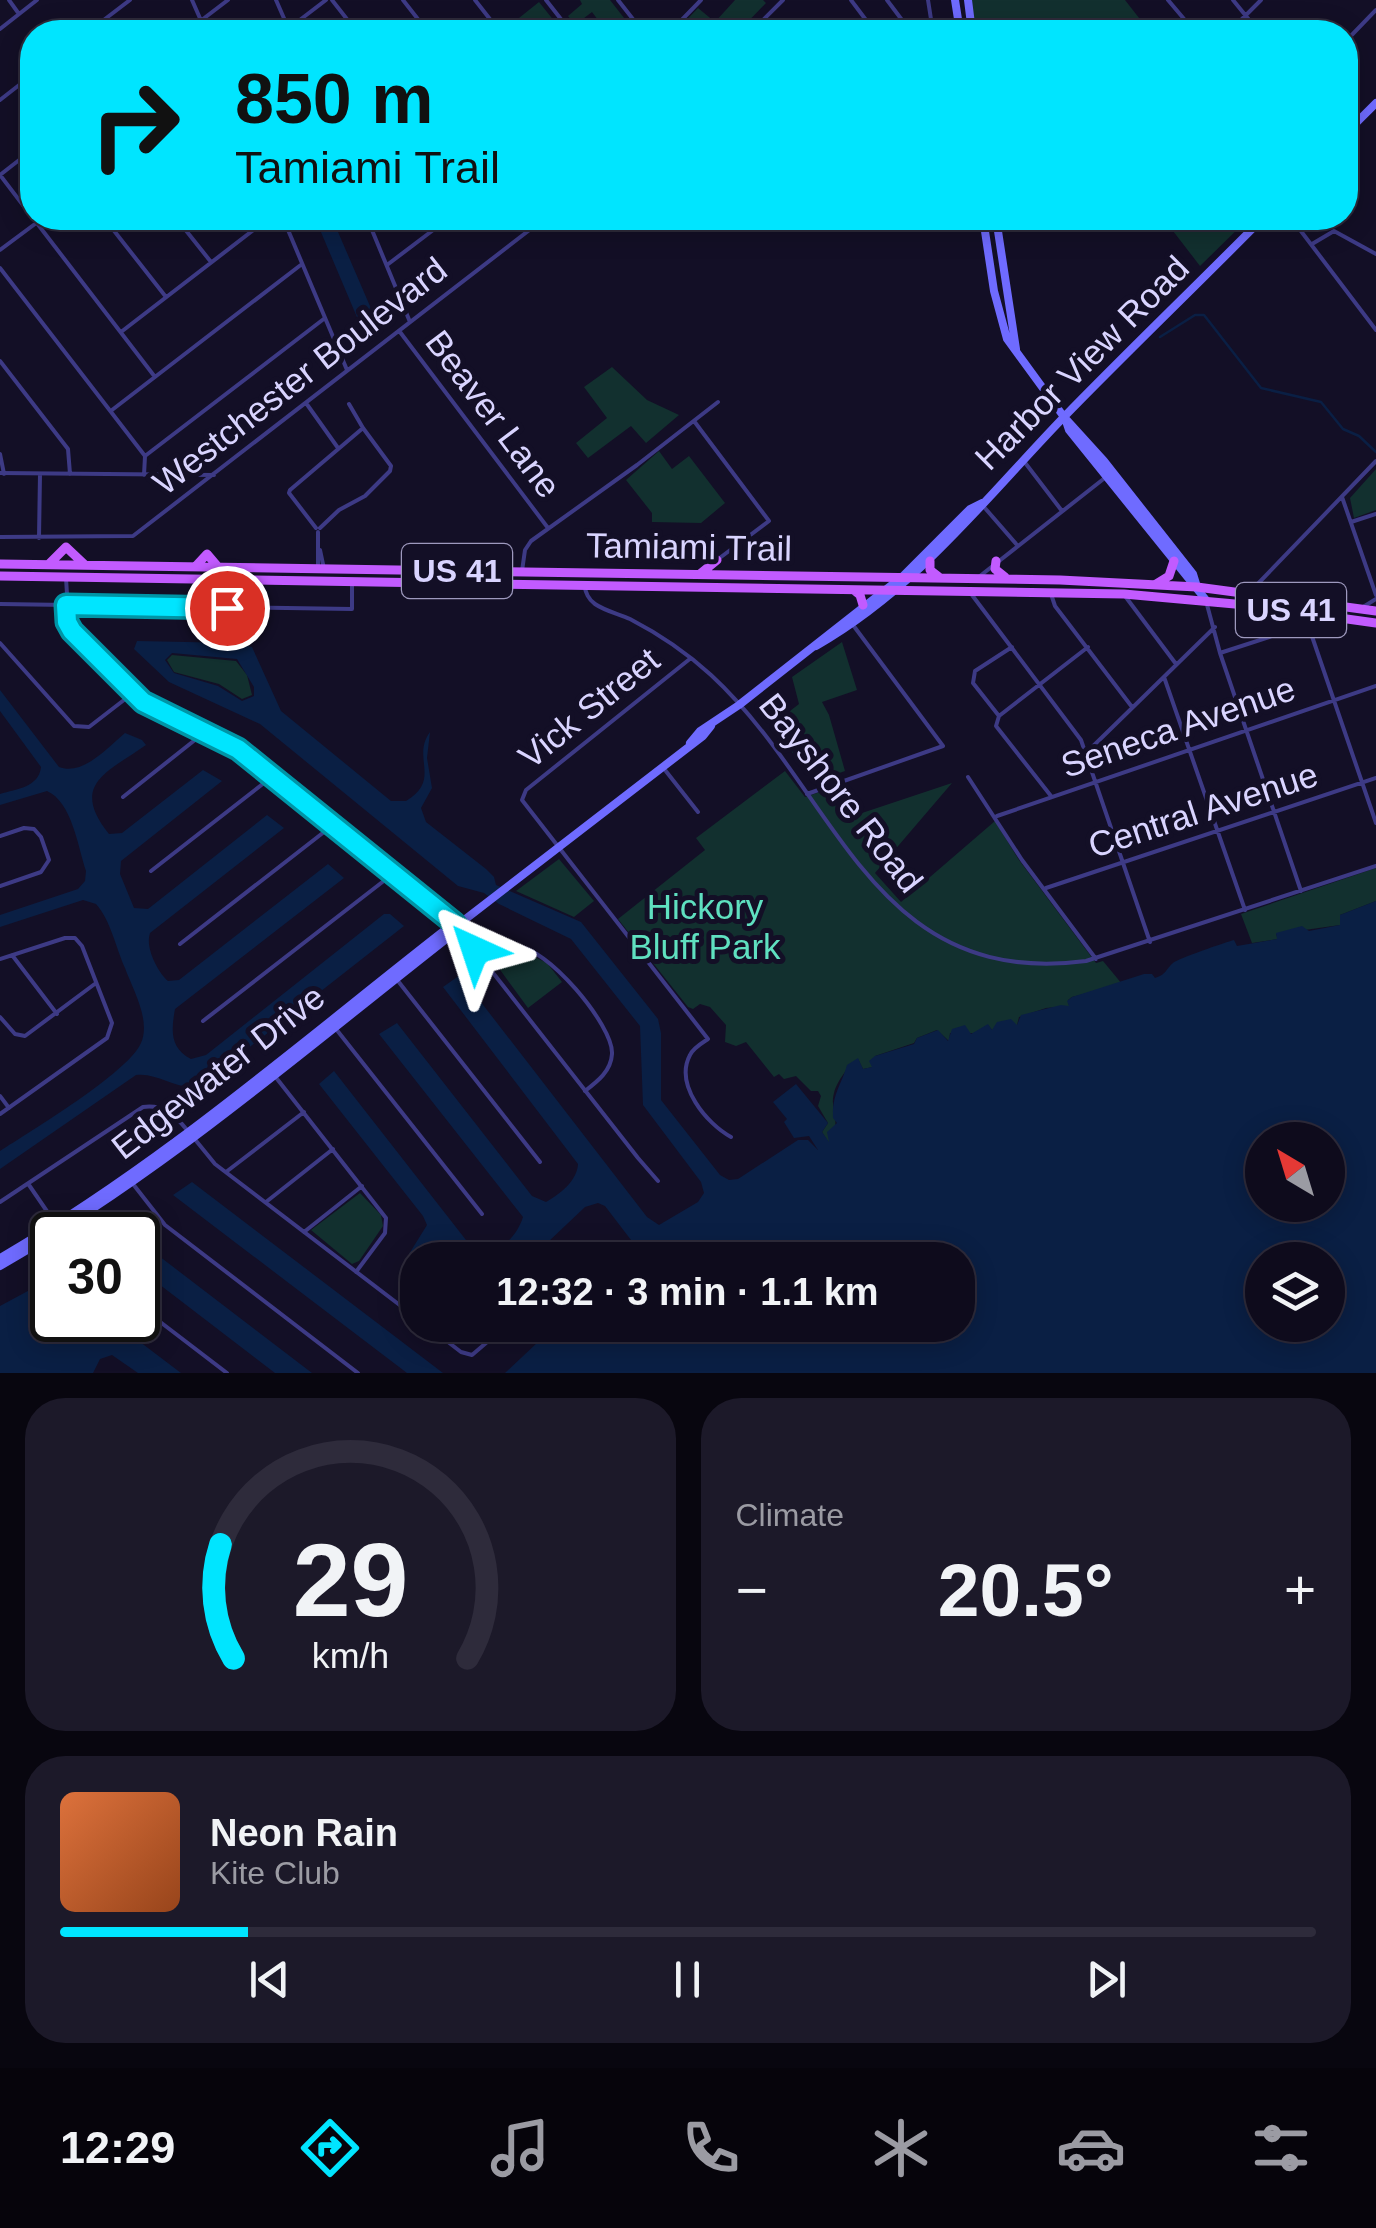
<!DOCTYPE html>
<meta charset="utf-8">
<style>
body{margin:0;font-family:Arial,sans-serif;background:#1c1929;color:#f1f3f6;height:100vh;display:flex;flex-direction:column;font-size:38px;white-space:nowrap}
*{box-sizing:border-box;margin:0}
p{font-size:32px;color:#9b9ba3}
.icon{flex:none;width:55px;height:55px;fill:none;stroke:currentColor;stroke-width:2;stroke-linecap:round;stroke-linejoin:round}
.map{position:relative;height:1373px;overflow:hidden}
.side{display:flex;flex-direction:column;gap:25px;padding:25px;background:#08060f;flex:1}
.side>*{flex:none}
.guide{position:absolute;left:20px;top:20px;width:1338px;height:210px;border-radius:40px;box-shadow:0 5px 25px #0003,0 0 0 2px #2e2b3b;background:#00e5ff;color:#111;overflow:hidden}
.needle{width:65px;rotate:322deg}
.tools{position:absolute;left:1245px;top:1122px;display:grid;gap:20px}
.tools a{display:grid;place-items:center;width:100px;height:100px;border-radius:50%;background:#0e0b1c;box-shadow:0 5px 25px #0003,0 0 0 2px #2e2b3b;font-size:50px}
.speed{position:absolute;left:30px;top:1212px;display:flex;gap:20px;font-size:50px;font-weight:700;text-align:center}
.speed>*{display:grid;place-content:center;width:130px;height:130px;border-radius:50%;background:#0e0b1c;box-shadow:0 5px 25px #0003,0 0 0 2px #2e2b3b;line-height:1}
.speed .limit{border:5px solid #111;border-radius:15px;background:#fff;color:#111}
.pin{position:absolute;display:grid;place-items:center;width:85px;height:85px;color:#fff;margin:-42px;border:5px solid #fff;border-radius:50%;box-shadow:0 2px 10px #0007}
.me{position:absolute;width:110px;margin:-55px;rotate:318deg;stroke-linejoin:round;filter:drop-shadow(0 0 8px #0008)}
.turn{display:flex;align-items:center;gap:35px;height:210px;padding:0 50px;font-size:45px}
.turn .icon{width:130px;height:130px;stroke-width:2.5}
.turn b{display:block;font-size:70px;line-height:85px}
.big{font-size:75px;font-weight:800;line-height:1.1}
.side .tile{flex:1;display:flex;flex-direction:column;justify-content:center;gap:15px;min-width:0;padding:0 35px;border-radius:40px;background:#1c1929}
.side .dial{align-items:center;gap:0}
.dial svg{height:260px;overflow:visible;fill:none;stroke:#2e2b3b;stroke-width:7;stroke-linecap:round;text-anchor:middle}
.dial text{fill:#f1f3f6;stroke:none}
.song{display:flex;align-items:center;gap:30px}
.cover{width:120px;height:120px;border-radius:15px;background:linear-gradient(135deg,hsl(20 70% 55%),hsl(20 70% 35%))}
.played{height:10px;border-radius:5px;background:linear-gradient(90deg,#00e5ff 15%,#2e2b3b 15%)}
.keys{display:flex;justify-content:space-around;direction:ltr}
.heat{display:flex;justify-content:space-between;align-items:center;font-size:55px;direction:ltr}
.side .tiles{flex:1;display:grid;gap:25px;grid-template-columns:1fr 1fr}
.tile:last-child{grid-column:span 2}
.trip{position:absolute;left:400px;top:1242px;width:575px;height:100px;border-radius:40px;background:#0e0b1c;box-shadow:0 5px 25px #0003,0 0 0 2px #2e2b3b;font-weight:800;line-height:100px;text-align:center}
.tabs{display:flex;height:160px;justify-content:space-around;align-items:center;background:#06040b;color:#9b9ba3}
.tabs .icon{width:70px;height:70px}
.tabs .selected{color:#00e5ff}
.tabs b{font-size:45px;color:#f1f3f6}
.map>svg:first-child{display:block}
.green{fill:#12302f}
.water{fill:#0a1f44;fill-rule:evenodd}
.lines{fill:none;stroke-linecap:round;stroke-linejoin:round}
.stream{stroke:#0a1f44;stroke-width:2.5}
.street{stroke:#3d3a85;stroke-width:4}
.secondary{stroke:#6f6bff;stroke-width:8}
.primary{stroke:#c25bff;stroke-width:9}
.route-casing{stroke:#0095a6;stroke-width:25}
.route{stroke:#00e5ff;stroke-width:18}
.labels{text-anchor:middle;stroke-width:10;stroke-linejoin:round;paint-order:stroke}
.shield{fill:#130f26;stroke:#9e99be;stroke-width:2.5}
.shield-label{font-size:32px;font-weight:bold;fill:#d9d4ff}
.street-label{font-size:35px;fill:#d9d4ff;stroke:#130f26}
.park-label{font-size:35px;fill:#5fe0c0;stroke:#130f26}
</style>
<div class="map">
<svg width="1376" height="1373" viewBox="0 0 1376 1373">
<rect width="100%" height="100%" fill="#130f26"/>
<path class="green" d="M580 0H610L635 32H607L592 12 575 25 568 16 582 4Z
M735 0H763L766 3 738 32H675L698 8 715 22Z
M971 0H1125L1150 32H976Z
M539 2 563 32H506L504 30Z
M1163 218H1249L1200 266Z
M612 367 647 400 679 415 646 443 631 426 588 458 576 443 607 418 584 387Z
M659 451 672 469 689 456 725 503 701 523 652 522V513L626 480Z
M1376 469V510L1354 518 1350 498Z
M842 642 857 690 822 702 829 715 845 771 814 782 772 725 799 704 792 677Z
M172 655 236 661 247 675 252 695 242 699 219 684 174 672 167 660Z
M785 771 805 797 832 788 844 819 952 783 875 873 901 902 995 821 1019 860 1096 963 1103 961 1122 984 1072 997 1068 1000 1069 1006 1046 1008 1019 1017 1017 1025 992 1030 988 1025 974 1033H950L949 1041 937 1030 917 1038 914 1043 875 1056 873 1067 863 1069 858 1059C849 1065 837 1081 834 1093 829 1112 843 1118 829 1143L822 1132 828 1123 818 1106 821 1096 818 1091H811L796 1076 784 1079 779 1074 774 1077 746 1042 736 1046 725 1042 726 1025 710 1007 700 1004 693 1009 688 1007 618 919 705 850 696 838Z
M559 859 594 901 574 917 516 891Z
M1376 868V901L1340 915V925L1276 934 1278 939 1252 943 1241 914Z
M520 950 547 963 562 982 528 1008 498 967Z
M360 1193 381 1215 383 1226 359 1261 352 1264 311 1230Z"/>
<path class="water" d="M315 218H332L379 327 380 333 369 337 362 329Z
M137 641 235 643 252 647 281 711 391 801H406C442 779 411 758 430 732L427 758 432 788 421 808 426 822 486 869 494 877 496 885 581 922 658 1019 661 1033V1100L720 1175 729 1180 738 1179 798 1140H808L818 1150 809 1136 794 1138 784 1122 787 1119 773 1102 796 1084 828 1123 822 1132 829 1142 827 1132 837 1123 833 1118C832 1094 841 1086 847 1065L858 1058 863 1069 872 1067 869 1061 875 1056 914 1044 917 1038 938 1030 948 1041 952 1029 965 1025 971 1034 988 1024 992 1030 997 1022 1011 1019 1017 1025 1021 1015 1061 1005 1069 1006 1067 1001 1072 997 1144 974H1152L1155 978C1167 974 1165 970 1173 963 1177 959 1226 942 1234 940L1237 946 1277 939 1276 933 1302 926 1309 931 1340 925V915L1376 901V1373H505L556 1325H958V1260H626L632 1253 631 1240 605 1206 598 1203 585 1207 529 1260H418L417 1274 411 1272 409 1254 427 1225 423 1216 319 1084 334 1071 473 1249C495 1259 516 1239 523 1217L379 1034 397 1023 532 1196 546 1202C560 1194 577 1181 578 1164L443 987 460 975 647 1217 659 1225 698 1202 704 1193 701 1182 643 1105 640 1026 571 939 499 904 484 893 458 886 260 724 169 682 134 649ZM172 653 237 659 254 687V696L242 701 218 686 174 673 165 660ZM1262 1140H1328V1205H1262ZM1262 1260H1328V1325H1262Z
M0 690 59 767C83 776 107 748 125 733L142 740 146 745C108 772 69 784 109 834L122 833 203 770 222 781 121 861 120 874 134 908 148 909 267 815 284 828 150 933C145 947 157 971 168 981L179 980 328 864 344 878 175 1009C171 1031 170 1048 191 1059L206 1055 384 914H390L404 926 200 1086C176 1091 158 1072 136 1075L0 1169V1151C28 1133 129 1072 141 1043 151 1020 133 990 125 968 116 948 111 921 96 904L83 900 0 927V915L78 889 85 881 86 871C78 847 72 802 47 791L0 805V794C17 789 39 787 41 767L0 711Z
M192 1182 443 1373H407L173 1195Z
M138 1240 312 1373H275L138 1268Z
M52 1278V1320H111L181 1373H138L112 1355 100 1359 93 1373H0V1306Z"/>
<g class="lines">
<path class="stream" d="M1160 337 1195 315H1204L1261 388 1321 402 1343 429 1359 436 1376 452"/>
<path class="street" d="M9 0 19 14
M192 0 206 32
M276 0 290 32
M332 0 357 32
M403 0 428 32
M475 0 500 32
M546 0 571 32
M618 0 643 32
M851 0 875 32
M887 0 911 32
M928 0 933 32
M1168 0 1195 32
M1233 0 1259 32
M0 29 37 0
M288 29 326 0
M88 32 130 0
M186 32 228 0
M670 32 701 0
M751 32 783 0
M1229 32 1261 0
M1345 42 1376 10
M0 100 32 75
M0 175 32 217
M0 175 32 150
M33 218 155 377
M104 218 166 297
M176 218 211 262
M248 218 256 228
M283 218 347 370
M367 218 410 322
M1291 218 1376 330
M1312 244 1334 231 1376 254
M0 250 43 218
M387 265 449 218
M0 268 145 456 144 475
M121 332 269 218
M400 332 548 528
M0 361 68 449 70 474
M306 403 338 448
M349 404 363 428
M112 410 302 264
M694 421 769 521 717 560
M0 454 4 474
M145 456 325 318
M1023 460 1062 511
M0 473 214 475
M1342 497 1376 595
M984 507 1017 545
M1351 522 1376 514
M316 528 289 493 290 490 363 428 391 466 390 471 365 496 339 510 320 528
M318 532V567
M0 537 133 536 545 218
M39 538 40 474
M320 550 324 569
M522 571 525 550 531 541 637 465 718 402
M980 576 1106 477
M66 578 69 627 143 702 238 749 452 921
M584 585C586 593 588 599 595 604 605 611 619 614 630 619 659 634 687 653 711 675 838 792 871 989 1086 961L1376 866
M1249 593 1376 461
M1051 594 1055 606 1132 707
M972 595 1081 740 1150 942
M1125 596 1176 664
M1206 601 1220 653 1301 891
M0 604 352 609V581
M1363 607 1376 599
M1305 616 1376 823
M0 643 74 726 89 727 133 693
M1012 647 975 671 973 683 999 716 996 726 1051 796
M1220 653 1306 625
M691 658 526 790 522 800 708 1039C702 1043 693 1048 690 1055 674 1085 707 1124 731 1137
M1164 677 1245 910
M999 716 1088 647
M1086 753 1215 627
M665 770 698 812
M968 777 1022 860 1096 959
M807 794 943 746 853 625
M123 797 205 732
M997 816 1376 686
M0 836 24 828 34 829 41 837 49 860 41 872 0 886
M151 871 273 776
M1046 888 1376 778
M461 932 638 1158 658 1181
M180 944 333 825
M12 955 57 1014
M0 959 65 938H75L82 946 112 1023 107 1038 0 1114
M488 967 516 947C545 944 614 1026 612 1054 611 1071 598 1081 585 1091
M398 981 540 1162
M0 1017 15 1034 25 1036 96 983
M203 1021 394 873
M336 1029 482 1214
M274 1075 386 1218 385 1233 356 1272
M0 1096 9 1108
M193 1137 215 1164 418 1319
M226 1172 304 1112
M133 1184 165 1225 358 1373
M29 1185 55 1223
M0 1202 143 1107C163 1104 175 1115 187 1130
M266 1202 333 1149
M304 1232 362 1186
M576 1260 594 1243
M138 1305 227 1373
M426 1325 461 1352 472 1355 507 1325"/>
<path class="secondary" d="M955 0 960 32
M968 0 972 32
M1345 134 1376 103
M983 218 994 291 1007 339 1064 417 1104 461 1193 574 1197 587
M996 218 1016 349
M1066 421 1069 430 1206 600
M816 646C916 589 984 500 1062 419 1128 351 1197 285 1263 218
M690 743 700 731 739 705 902 577 970 509 982 503
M0 1258C163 1164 306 1038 454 923L463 921 703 736 711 726
M0 1266C165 1172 310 1045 459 929L463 921"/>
<path class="primary" d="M930 561V570L939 577
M996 561 995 569 1005 577
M50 563 66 547 84 564
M0 564 1060 580 1197 587 1376 611
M195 567 207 554 218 567
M700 574 717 560
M0 576 1124 594 1246 605 1376 623
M1156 584 1169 576 1174 561
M855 591 860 595 863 605"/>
</g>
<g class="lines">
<defs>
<path id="route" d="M227 608 66 605 67 622 72 631 143 702 238 749 454 923 475 950"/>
</defs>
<use href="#route" class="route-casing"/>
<use href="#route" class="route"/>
</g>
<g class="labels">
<g class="shield">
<rect x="402" y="544" width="110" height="54" rx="8"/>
<rect x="1236" y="583" width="110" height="54" rx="8"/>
</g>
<g class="shield-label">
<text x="457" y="582">US 41</text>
<text x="1291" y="621">US 41</text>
</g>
<g class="street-label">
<text transform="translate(1082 363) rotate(-45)" y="12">Harbor View Road</text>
<text transform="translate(300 376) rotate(-38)" y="12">Westchester Boulevard</text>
<text transform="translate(493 414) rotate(53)" y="12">Beaver Lane</text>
<text transform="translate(689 547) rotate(1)" y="12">Tamiami Trail</text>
<text transform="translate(589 708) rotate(-39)" y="12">Vick Street</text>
<text transform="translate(1178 727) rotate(-19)" y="12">Seneca Avenue</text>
<text transform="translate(841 793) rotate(52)" y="12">Bayshore Road</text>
<text transform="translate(1203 810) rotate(-18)" y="12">Central Avenue</text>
<text transform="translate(218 1072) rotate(-38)" y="12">Edgewater Drive</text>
</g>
<g class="park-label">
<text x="705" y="919">Hickory<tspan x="705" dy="40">Bluff Park</tspan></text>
</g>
</g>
</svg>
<div class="tools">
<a><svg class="needle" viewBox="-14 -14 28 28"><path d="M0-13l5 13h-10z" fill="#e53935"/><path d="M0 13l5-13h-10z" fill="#9b9ba3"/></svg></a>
<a><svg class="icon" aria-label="layers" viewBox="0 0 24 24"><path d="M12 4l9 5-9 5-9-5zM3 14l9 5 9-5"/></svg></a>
</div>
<div class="speed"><div class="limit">30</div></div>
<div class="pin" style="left:227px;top:608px;background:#d93025"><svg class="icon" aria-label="arrive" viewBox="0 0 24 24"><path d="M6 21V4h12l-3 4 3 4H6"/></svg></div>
<svg class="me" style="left:475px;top:950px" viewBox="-20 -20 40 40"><path d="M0-17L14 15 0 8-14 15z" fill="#00e5ff" stroke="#fff" stroke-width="4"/></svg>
<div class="trip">12:32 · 3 min · 1.1 km</div>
<div class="guide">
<div class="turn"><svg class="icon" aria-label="right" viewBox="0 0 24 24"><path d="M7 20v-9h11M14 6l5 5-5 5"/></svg><div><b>850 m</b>Tamiami Trail</div></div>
</div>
</div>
<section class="side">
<div class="tiles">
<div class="tile dial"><svg viewBox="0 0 100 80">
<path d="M14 69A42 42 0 1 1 86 69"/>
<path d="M14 69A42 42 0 0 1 10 34" stroke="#00e5ff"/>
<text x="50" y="56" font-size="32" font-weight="700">29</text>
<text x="50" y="72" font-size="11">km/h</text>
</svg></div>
<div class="tile"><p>Climate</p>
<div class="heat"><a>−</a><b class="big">20.5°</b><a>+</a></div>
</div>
<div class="tile">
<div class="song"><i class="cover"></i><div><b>Neon Rain</b><p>Kite Club</p></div></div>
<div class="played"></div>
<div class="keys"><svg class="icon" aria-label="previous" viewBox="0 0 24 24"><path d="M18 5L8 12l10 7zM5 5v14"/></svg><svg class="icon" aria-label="pause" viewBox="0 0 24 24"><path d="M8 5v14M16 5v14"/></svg><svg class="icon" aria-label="next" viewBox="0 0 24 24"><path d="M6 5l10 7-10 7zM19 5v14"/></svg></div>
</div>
</div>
</section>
<nav class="tabs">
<b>12:29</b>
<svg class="icon selected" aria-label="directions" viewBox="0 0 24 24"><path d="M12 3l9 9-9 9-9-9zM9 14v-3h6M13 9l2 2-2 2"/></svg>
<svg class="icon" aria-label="music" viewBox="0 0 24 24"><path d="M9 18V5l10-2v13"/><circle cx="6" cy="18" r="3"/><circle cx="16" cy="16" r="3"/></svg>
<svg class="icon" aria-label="phone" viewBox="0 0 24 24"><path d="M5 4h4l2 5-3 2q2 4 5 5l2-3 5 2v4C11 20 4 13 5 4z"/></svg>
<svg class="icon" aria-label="climate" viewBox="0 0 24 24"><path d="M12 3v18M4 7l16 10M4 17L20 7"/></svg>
<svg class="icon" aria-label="car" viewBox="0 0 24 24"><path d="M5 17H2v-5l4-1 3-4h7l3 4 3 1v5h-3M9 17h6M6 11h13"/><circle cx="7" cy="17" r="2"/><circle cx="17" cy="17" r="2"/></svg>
<svg class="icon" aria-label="filters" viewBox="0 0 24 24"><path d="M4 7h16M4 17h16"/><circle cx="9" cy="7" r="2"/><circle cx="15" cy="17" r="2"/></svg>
</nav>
